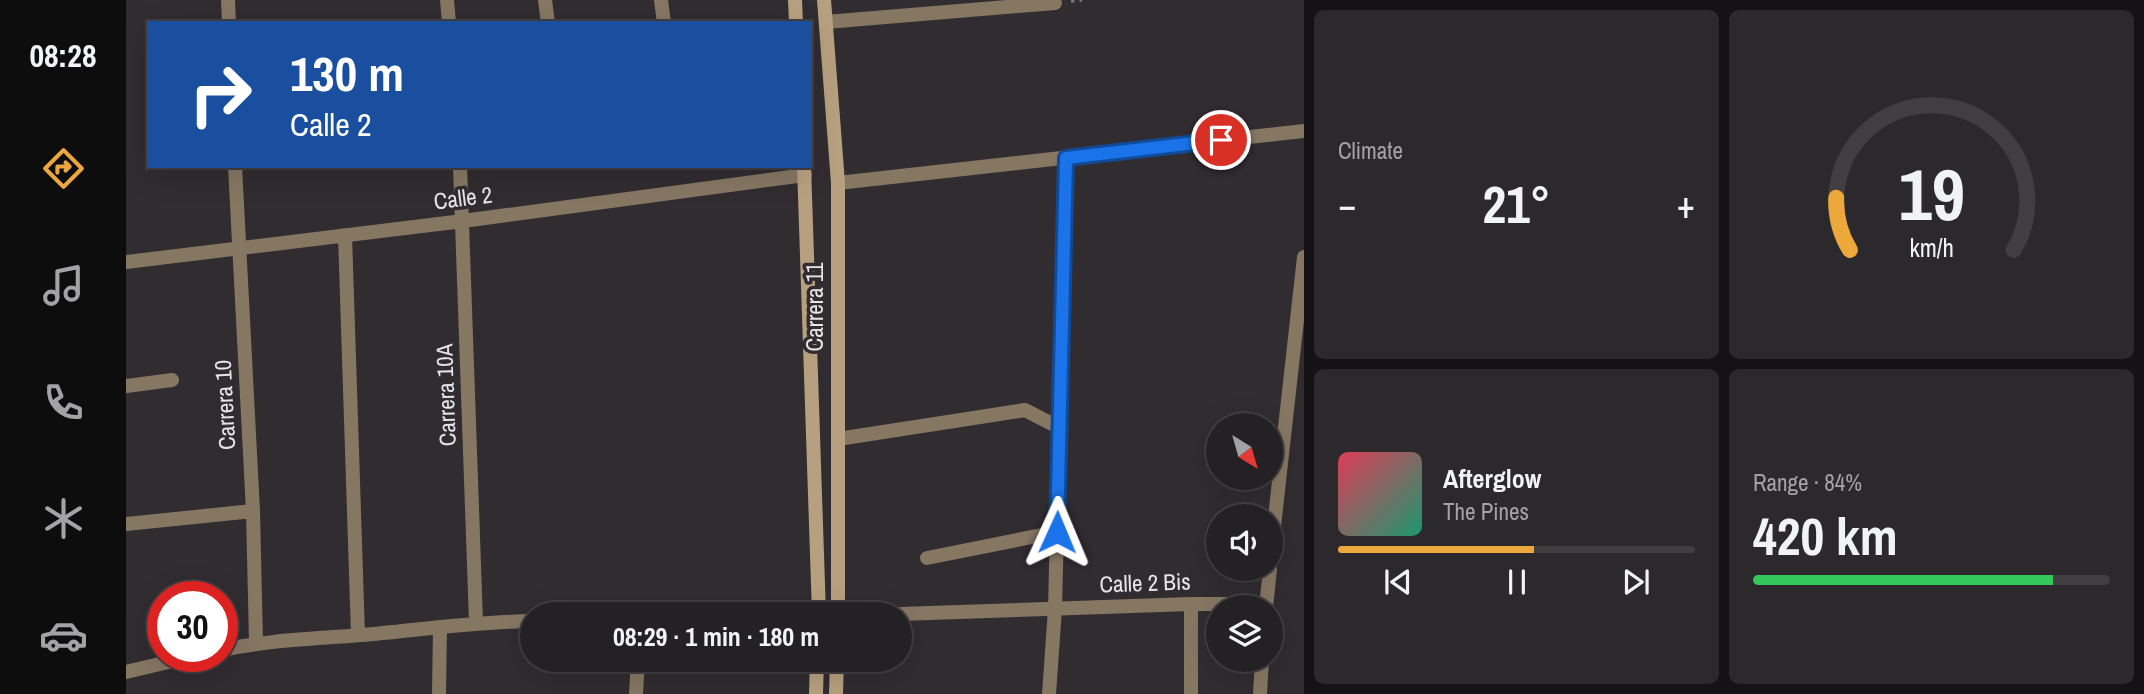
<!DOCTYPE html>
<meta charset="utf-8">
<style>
body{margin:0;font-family:"Archivo Narrow",sans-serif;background:#2c292c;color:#f1f3f6;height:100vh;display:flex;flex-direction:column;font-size:26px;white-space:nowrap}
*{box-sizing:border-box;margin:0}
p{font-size:23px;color:#a3a3a6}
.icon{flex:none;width:38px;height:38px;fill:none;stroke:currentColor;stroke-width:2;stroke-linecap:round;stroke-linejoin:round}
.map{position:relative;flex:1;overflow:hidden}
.side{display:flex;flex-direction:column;gap:10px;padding:10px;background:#141214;width:840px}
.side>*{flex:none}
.banner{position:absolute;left:21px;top:21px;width:665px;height:147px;border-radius:0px;box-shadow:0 7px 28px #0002,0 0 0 2px #413e41;background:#1a4fa0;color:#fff;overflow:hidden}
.needle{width:46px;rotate:143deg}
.buttons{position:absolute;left:1080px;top:413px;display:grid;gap:14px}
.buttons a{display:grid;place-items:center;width:77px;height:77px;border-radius:50%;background:#242124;box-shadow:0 7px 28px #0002,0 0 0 2px #413e41;font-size:35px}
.speed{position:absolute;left:21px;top:581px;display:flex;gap:14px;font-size:35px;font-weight:700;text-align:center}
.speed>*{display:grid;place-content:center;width:91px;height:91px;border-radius:50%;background:#242124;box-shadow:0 7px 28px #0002,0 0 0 2px #413e41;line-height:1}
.speed .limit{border:10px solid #d22;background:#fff;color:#111}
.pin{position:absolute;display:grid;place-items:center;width:60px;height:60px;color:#fff;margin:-30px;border:4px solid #fff;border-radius:50%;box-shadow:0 2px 7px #0007}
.me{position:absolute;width:77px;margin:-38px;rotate:1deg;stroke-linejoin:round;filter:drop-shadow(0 0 5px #0008)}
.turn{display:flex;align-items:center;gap:24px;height:147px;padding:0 28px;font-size:32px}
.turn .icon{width:91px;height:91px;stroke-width:2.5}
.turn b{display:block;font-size:49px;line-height:60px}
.big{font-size:52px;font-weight:800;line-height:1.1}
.side .card{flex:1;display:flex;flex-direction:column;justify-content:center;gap:10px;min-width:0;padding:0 24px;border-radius:10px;background:#2c292c}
.side .dial{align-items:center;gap:0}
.dial svg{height:182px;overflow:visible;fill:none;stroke:#413e41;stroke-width:7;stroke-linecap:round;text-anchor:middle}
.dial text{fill:#f1f3f6;stroke:none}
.song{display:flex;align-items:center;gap:21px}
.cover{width:84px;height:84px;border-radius:10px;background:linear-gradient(135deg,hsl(350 70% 55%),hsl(160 70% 35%))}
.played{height:7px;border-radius:4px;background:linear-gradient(90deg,#eda83b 55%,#413e41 55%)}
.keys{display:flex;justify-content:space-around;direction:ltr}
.heat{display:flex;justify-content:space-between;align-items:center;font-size:38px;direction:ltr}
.charge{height:10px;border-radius:5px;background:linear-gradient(90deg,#34c759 84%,#413e41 0)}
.side .tiles{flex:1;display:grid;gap:10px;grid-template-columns:repeat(2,1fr)}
.trip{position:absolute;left:394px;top:602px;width:392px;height:70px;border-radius:35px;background:#242124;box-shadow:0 7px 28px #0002,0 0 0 2px #413e41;font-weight:800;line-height:70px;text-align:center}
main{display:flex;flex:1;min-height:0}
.tab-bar{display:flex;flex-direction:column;width:126px;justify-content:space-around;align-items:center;background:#0e0d0e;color:#a3a3a6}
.tab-bar .icon{width:49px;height:49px}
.tab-bar .on{color:#eda83b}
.tab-bar b{font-size:32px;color:#f1f3f6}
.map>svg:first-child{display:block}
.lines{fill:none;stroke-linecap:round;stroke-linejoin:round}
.path{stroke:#787478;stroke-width:3.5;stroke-dasharray:3.5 5;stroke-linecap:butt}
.minor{stroke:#867763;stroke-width:14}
.secondary{stroke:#b7a07f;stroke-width:14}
.route-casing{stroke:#114b97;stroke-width:18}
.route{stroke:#1a73e8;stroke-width:12}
.labels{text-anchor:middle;stroke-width:7;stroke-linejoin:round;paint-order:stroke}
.street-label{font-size:23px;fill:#e7e5e7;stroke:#302c30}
</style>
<main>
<nav class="tab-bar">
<b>08:28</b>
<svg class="icon on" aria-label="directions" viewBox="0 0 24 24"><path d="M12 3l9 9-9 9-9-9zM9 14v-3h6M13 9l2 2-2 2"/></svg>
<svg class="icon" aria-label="music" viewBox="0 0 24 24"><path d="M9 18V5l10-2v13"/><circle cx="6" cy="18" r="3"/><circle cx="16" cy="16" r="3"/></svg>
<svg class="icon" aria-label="phone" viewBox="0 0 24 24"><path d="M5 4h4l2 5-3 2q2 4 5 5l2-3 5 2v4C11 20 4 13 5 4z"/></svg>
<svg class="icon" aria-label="climate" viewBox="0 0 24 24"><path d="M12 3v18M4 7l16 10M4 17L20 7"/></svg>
<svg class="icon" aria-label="car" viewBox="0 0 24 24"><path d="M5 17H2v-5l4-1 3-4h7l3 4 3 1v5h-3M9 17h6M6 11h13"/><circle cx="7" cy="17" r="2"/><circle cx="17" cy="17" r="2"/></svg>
</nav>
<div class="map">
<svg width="1178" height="694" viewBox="0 0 1178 694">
<rect width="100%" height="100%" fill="#302c30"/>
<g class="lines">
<path class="path" d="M945 1 956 0"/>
<path class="minor" d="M102 0 103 23
M321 0 323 23
M419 0 422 23
M535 0 538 23
M700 22 929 3
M109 166 127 511 130 642
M334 166 350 622
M712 183 1178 131
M219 235 232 635
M0 262 337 221 679 175
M0 386 46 380
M712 439 899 410 934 428
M0 524 127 511
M801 558 931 532
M1144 562 1178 257
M1140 607 1144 569
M774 614 1065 604H1140
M96 650C142 640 188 639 235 635 292 630 348 622 406 621
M0 672 68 656
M313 694 314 627
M510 694 512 660
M923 694 929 609 940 157
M1065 694V604
M1134 694 1136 660"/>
<path class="secondary" d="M669 0 670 23
M698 0 712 183V614
M678 166 693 614
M690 694 691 660
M710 694 711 660"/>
</g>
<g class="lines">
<defs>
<path id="route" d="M931 532 940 158 1095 140"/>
</defs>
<use href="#route" class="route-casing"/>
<use href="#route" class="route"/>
</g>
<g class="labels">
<g class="street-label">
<text transform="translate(337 198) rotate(-7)" y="8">Calle 2</text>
<text transform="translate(689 307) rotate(-90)" y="8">Carrera 11</text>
<text transform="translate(320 395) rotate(-92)" y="8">Carrera 10A</text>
<text transform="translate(99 405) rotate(-93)" y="8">Carrera 10</text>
<text transform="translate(1019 583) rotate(-2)" y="8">Calle 2 Bis</text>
</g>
</g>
</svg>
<div class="buttons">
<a><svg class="needle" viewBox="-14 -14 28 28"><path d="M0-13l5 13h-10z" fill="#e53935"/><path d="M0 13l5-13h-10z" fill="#a3a3a6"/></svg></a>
<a><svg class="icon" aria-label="sound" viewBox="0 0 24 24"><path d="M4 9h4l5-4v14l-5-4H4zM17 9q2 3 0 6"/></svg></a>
<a><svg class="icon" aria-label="layers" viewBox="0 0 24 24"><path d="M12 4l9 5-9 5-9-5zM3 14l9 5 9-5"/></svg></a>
</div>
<div class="speed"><div class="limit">30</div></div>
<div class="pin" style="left:1095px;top:140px;background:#d93025"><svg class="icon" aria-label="arrive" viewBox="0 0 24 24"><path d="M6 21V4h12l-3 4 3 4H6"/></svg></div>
<svg class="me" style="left:931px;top:532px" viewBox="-20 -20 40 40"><path d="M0-17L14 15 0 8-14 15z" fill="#1a73e8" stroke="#fff" stroke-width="4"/></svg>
<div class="trip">08:29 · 1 min · 180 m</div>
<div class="banner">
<div class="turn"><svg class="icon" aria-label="right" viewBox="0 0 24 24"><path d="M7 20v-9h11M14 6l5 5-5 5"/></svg><div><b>130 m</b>Calle 2</div></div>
</div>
</div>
<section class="side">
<div class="tiles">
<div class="card"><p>Climate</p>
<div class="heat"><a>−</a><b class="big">21°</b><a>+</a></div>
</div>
<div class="card dial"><svg viewBox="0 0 100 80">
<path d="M14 69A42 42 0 1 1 86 69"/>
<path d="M14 69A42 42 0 0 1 8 46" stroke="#eda83b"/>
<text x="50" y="56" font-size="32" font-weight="700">19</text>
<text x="50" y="72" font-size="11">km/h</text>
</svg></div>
<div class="card">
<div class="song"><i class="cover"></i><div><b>Afterglow</b><p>The Pines</p></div></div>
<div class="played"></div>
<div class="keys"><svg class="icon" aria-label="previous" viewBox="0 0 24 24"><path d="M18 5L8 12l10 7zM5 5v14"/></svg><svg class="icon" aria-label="pause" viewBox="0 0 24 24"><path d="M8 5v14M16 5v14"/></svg><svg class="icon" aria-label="next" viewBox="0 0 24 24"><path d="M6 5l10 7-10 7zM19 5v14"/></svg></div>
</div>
<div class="card"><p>Range · 84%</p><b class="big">420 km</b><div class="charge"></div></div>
</div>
</section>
</main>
